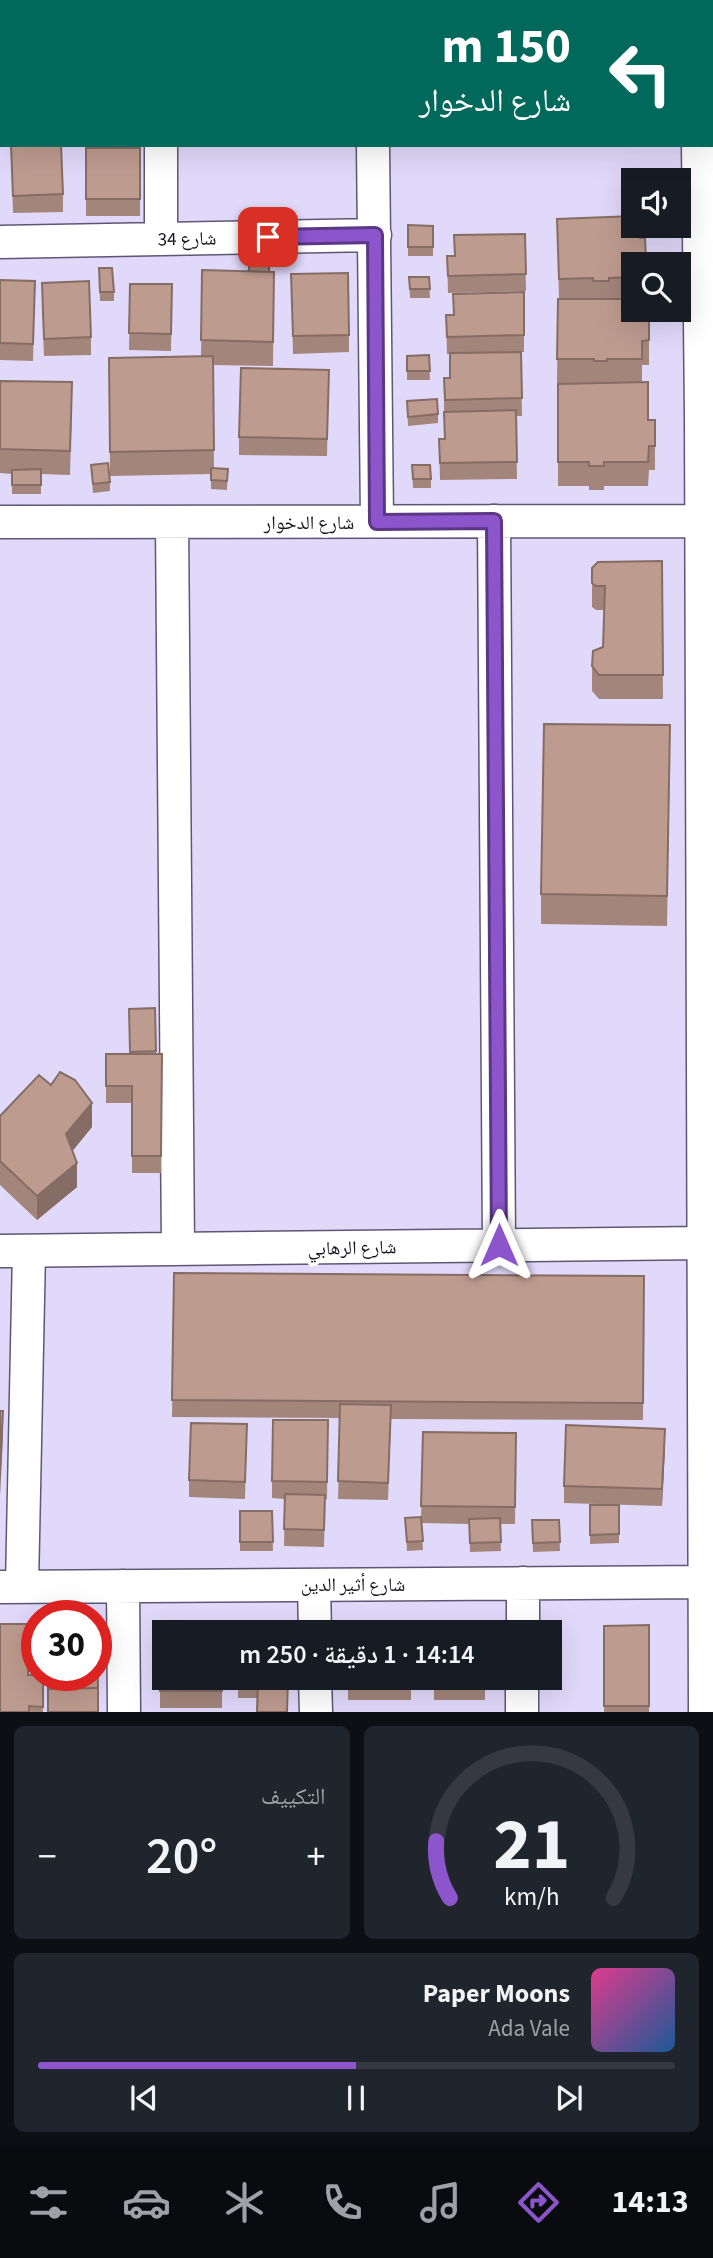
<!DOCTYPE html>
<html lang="ar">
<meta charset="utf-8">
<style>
body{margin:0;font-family:"Source Sans 3","Noto Naskh Arabic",sans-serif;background:#20242c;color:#f1f3f6;direction:rtl;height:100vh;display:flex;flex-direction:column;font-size:26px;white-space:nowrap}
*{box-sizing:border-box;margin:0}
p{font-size:23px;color:#9ea1a6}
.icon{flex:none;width:38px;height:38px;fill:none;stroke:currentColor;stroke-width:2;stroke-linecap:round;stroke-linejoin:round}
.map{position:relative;height:1712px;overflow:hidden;direction:ltr}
.side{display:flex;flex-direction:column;gap:14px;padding:14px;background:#0d0f14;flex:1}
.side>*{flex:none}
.guide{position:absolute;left:0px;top:0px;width:714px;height:147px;box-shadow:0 7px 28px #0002;direction:rtl;background:#00695c;color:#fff;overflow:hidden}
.tools{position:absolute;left:621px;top:168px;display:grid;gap:14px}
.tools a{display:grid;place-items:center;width:70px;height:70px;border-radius:0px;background:#171b24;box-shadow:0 7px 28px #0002;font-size:35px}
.speed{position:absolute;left:21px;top:1600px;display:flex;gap:14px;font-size:35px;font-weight:700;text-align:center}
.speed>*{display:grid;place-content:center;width:91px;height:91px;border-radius:50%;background:#171b24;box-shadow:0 7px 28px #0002;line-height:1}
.speed .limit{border:10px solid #d22;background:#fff;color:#111}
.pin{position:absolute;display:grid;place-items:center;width:60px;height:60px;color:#fff;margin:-30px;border-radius:14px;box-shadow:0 4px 10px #0006}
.me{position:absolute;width:77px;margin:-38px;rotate:0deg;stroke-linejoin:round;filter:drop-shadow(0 0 5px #0008)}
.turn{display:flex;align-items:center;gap:24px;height:147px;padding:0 28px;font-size:32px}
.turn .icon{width:91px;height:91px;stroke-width:2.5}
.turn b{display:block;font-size:49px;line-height:60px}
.big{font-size:52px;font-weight:600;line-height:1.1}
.side .card{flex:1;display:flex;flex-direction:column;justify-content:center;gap:10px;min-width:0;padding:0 24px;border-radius:10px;background:#20242c}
.side .dial{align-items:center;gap:0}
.dial svg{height:182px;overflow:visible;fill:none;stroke:#363941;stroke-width:7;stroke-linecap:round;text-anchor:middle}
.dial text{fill:#f1f3f6;stroke:none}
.song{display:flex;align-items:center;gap:21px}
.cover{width:84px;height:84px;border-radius:10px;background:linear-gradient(135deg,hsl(330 70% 55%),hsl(210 70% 35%))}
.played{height:7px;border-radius:4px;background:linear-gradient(90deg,#8c55cc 50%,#363941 50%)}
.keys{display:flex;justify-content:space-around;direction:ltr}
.heat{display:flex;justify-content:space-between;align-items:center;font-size:38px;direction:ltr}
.side .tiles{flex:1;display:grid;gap:14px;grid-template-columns:1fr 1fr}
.card:last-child{grid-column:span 2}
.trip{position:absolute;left:152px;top:1620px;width:410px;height:70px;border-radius:0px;background:#171b24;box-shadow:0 7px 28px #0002;font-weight:600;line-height:70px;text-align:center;direction:rtl}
.tabs{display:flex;height:112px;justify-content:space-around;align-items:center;background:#090b0e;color:#9ea1a6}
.tabs .icon{width:49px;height:49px}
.tabs .current{color:#8c55cc}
.tabs b{font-size:32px;color:#f1f3f6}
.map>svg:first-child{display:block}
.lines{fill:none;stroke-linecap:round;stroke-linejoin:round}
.minor-casing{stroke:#5e5773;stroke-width:35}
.minor{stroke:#fff;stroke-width:32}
.wall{fill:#a3857b}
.shaded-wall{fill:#856c64}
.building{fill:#be9b8f;stroke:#856c64;stroke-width:2}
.route-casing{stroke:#5b3785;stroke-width:18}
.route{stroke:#8c55cc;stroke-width:12}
.labels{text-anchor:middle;stroke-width:7;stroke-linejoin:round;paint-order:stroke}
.street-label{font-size:19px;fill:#181521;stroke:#fff}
</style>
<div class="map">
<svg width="713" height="1712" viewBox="0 0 713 1712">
<rect width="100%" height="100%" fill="#e1d9fa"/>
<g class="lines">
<defs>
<path id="minor" d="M160 0V2
M371 0V2
M696 0V2
M0 29H2
M161 145V239
M373 145 377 521
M698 145 701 413 705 1712
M0 242 375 235
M494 521 499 1245
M0 522 701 521
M172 522 178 1249
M0 1251 703 1243
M314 1585 315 1633
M22 1586 29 1251
M123 1586 124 1712
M0 1587 705 1582
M523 1633V1583
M315 1678 316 1712
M522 1712V1678"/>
</defs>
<use href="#minor" class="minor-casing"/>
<use href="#minor" class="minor"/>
</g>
<path class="wall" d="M11 145 63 194V212L13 213Z
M86 148H140V216H86Z
M557 219 640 238H645L646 264H634V310L642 317 649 318V365H642V382L648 420H655V470H649L648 486H604V490H589V486H558V384L579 383H557L558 299H559Z
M408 225 433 226V256H408Z
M525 234 526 291 448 293 447 256H454Z
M99 268 114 292V301H100Z
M202 270 274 272 273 366 213 365 214 468 228 469 227 490 211 489V474L110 476 109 358 201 356Z
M291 274 349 335V352L293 354Z
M409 277H429L430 298H410Z
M0 280 35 281 33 361 0 360Z
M130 284H172L171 351 129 350Z
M524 292V352H521L522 416H516L517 479 440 480 439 439H444V378H450V354H447L446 315H453Z
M42 300 91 337V355L44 356Z
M429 355 430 380H407V356Z
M329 370 327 456 239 455V437Z
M0 381 72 406 70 475 41 474V494H12V474L0 473Z
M407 401 438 414V423L408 426Z
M91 465 110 482V491L93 493Z
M412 465 431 479V488H413Z
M662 561 663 699H599L592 691V666L603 647 604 610H596L592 607V568Z
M670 755 667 926 541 924V894Z
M155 1008 156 1054H162L161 1173H132V1103H106V1054H130L129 1009Z
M0 1116 92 1127 72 1151 77 1187 37 1220 0 1185Z
M174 1273 644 1276 643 1420 391 1419 388 1500 338 1499 340 1418 172 1417Z
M328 1420 327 1499H325L324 1547 284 1546 285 1499 272 1498V1481Z
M247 1424 245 1499 189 1497V1480Z
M423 1432 516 1433 515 1524H500L501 1551 470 1552 469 1524 421 1523 423 1550 407 1551 405 1518 421 1519Z
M665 1446 662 1506 564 1503V1486Z
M590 1505H619V1543L590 1544Z
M240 1511H272L273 1551H240Z
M532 1520H559L560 1551 533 1552Z
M649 1625V1712H604V1626Z
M160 1627 222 1678V1708H160Z
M29 1675H43V1712H0Z
M238 1678H288L257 1698H238Z
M348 1678H411V1700H348Z
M434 1678H485V1700H434Z"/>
<path class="shaded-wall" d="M92 1103V1127L66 1159V1134Z
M77 1163V1187L37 1220V1196Z
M3 1411V1436L0 1496V1472Z
M665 1429V1446L662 1506V1489Z"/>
<path class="building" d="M219 0H337V2H219Z
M11 145H61L63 194 13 196Z
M86 148H140V199H86Z
M634 216V226H640V238H645L646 259H641V264H634V277L609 278V281H593V278L559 279 557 219Z
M408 225 433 226V247H408Z
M525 234 526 274 448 276 447 256H455L454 235Z
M269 265V272L249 271V266Z
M99 268H112L114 292H100Z
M202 270 274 272 273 342 201 340Z
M348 273 349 335 293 336 291 274Z
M409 277H429L430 289H410Z
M0 280 35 281 33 344 0 343Z
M89 281 91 337 44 339 42 283Z
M130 284H172L171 334 129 333Z
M524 292V335L447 337 446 315H454L453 294Z
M558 299H634V310H642V317L649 318V340L642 341V359H607V361H594V359H557Z
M521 352 522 398 445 400 444 378H450V353Z
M429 355 430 371H407V356Z
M213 356 214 450 110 452 109 358Z
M241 368 329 370 327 439 239 437Z
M0 381 72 382 70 451 0 449Z
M648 382V420H655V446H649L648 462H604V466H589V462H558V384Z
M437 399 438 414 408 417 407 401Z
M516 410 517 462 440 463 439 439H445L444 412Z
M108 463 110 482 93 484 91 465Z
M412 465H430L431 479H413Z
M211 468 228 469 227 481 211 480Z
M41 469V485H12V470Z
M662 561 663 675H599L592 666 593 651 603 647 605 586H596L592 583V568L598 562Z
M544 724 670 725 667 896 541 894Z
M155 1008 156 1051 130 1052 129 1009Z
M106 1054H162L161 1156H132V1086H106Z
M60 1072 75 1080 92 1103 66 1134 77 1163 37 1196 0 1161V1116L39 1075 51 1085Z
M174 1273 644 1276 643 1403 172 1400Z
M340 1404 391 1405 388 1483 338 1481Z
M0 1411H3L0 1472Z
M273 1420H328L327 1482 272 1481Z
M191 1423 247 1424 245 1482 189 1480Z
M566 1425 665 1429 662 1489 564 1486Z
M423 1432 516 1433 515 1507 421 1506Z
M285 1494 325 1495 324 1530 284 1529Z
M590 1505H619V1534L590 1535Z
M240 1511H272L273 1542H240Z
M421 1517 423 1541 407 1542 405 1518Z
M500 1518 501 1542 470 1543 469 1519Z
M532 1520H559L560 1542 533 1543Z
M0 1624H29L28 1675H43V1707L29 1706V1712H0Z
M349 1625H411V1633H349Z
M649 1625V1706H604V1626Z
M160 1627H222V1633H164V1678H222V1691H160Z
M434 1627H485V1633H434Z
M96 1630H97L98 1688 48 1689V1696V1675H96Z
M238 1678H288L287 1712H257L258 1681 238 1680Z
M348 1678H411V1683H348Z
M434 1678H485V1682H434Z
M98 1688V1712H48V1689Z"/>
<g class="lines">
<defs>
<path id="route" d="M268 237 375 235 377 522 494 521 499 1245"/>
</defs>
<use href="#route" class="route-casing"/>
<use href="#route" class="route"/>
</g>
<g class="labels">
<g class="street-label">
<text transform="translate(187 238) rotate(-1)" y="7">شارع 34</text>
<text x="309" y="529">شارع الدخوار</text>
<text transform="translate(352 1247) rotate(-1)" y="7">شارع الرهابي</text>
<text x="353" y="1591">شارع أثير الدين</text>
</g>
</g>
</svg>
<div class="tools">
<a><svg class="icon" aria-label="sound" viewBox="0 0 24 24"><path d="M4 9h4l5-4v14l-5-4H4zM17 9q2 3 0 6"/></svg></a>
<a><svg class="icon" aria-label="search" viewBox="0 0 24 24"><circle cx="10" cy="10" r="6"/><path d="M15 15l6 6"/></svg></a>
</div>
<div class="speed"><div class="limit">30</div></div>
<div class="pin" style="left:268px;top:237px;background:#d93025"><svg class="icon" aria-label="arrive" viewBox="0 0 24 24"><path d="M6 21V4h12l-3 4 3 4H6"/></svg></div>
<svg class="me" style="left:499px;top:1245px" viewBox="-20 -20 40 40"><path d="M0-17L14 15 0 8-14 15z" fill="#8c55cc" stroke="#fff" stroke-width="4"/></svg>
<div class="trip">14:14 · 1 دقيقة · 250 m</div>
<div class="guide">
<div class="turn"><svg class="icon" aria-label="left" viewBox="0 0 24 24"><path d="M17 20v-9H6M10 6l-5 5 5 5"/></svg><div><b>150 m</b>شارع الدخوار</div></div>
</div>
</div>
<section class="side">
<div class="tiles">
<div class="card dial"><svg viewBox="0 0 100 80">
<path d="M14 69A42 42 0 1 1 86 69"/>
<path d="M14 69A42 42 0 0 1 8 44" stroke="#8c55cc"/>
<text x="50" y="56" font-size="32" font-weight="700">21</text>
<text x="50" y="72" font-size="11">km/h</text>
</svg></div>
<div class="card"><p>التكييف</p>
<div class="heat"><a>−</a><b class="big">20°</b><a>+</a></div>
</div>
<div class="card">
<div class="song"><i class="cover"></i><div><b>Paper Moons</b><p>Ada Vale</p></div></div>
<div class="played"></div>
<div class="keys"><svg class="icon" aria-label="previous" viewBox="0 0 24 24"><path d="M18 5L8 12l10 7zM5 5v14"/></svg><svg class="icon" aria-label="pause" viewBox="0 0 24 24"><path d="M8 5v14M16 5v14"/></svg><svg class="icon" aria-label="next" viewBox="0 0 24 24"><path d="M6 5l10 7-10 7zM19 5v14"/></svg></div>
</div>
</div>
</section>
<nav class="tabs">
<b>14:13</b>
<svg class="icon current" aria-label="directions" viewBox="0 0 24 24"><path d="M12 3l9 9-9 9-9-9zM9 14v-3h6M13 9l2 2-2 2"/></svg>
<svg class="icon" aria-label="music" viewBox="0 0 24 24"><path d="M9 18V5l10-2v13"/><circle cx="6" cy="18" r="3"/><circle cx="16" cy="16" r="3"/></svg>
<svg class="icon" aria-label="phone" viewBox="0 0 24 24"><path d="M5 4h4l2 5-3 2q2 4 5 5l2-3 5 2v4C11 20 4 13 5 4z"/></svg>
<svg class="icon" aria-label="climate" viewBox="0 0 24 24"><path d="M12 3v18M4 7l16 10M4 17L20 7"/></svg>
<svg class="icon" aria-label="car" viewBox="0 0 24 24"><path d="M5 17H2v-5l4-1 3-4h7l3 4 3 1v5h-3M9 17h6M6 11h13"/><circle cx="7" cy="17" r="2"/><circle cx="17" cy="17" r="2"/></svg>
<svg class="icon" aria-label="filters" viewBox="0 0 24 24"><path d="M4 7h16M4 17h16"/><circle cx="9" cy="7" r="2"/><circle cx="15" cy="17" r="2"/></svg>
</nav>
